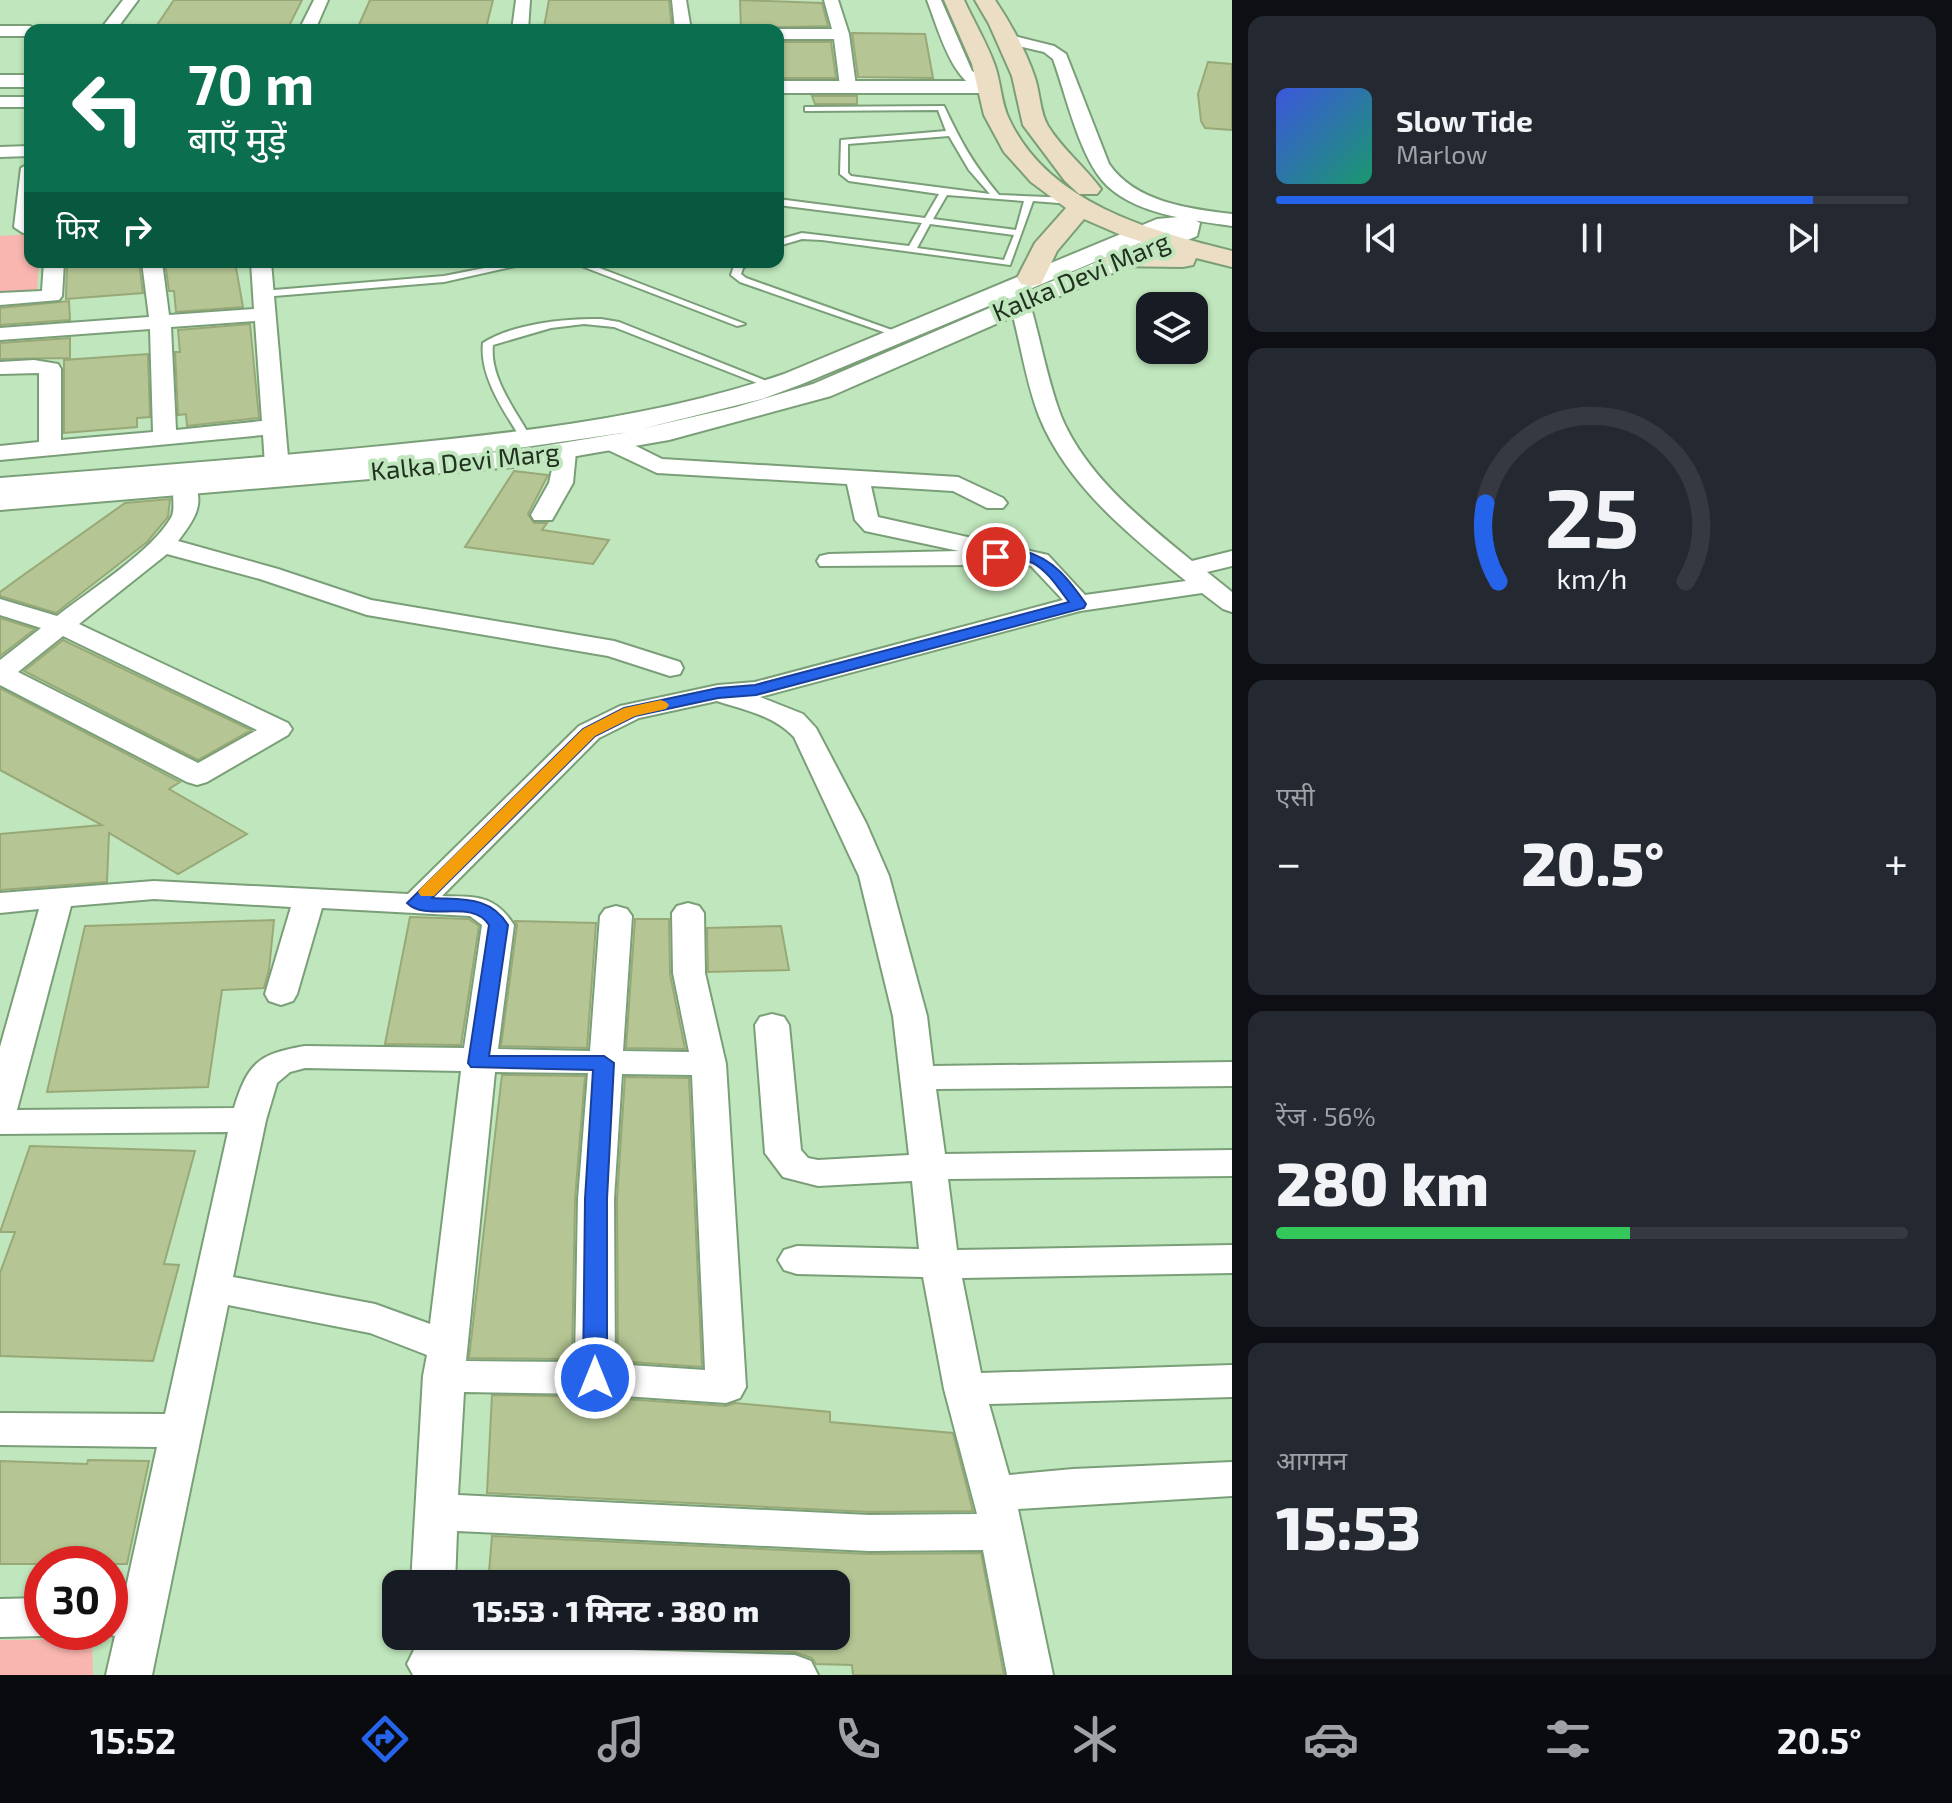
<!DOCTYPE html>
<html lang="hi">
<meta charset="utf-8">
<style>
body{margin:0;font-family:"Exo 2","Noto Sans Devanagari",sans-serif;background:#242831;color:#f1f3f6;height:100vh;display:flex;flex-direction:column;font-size:30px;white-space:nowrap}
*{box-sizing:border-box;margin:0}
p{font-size:26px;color:#9ea1a6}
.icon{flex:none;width:44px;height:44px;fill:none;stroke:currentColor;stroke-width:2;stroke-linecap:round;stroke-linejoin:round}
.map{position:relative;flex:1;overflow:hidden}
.details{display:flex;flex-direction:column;gap:16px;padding:16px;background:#0d0f14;width:720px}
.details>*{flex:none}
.top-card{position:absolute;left:24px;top:24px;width:760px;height:244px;border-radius:16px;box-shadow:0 2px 6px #0004;background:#0b6e4f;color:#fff;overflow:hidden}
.controls{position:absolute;left:1136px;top:292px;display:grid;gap:16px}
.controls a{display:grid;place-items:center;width:72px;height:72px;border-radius:16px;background:#171b24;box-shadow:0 2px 6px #0004;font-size:40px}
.speed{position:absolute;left:24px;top:1546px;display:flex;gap:16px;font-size:40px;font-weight:700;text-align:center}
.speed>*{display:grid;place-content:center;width:104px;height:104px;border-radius:50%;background:#171b24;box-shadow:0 2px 6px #0004;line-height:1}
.speed .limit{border:12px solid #d22;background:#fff;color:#111}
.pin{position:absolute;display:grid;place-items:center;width:68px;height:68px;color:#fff;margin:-34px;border:4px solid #fff;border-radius:50%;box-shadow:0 2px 8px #0007}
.me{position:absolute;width:88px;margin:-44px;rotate:0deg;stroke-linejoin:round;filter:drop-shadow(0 0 6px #0008)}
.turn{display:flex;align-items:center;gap:28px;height:168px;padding:0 32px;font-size:36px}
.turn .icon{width:104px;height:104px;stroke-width:2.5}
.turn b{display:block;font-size:56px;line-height:68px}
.then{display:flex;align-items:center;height:76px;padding:0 32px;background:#0003;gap:16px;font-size:30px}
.big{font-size:60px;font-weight:800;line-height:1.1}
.details .widget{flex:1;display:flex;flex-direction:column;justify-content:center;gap:12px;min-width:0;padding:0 28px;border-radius:16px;background:#242831}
.details .dial{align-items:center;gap:0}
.dial svg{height:208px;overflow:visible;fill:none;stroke:#363941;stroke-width:7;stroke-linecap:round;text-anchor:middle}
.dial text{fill:#f1f3f6;stroke:none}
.song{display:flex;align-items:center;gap:24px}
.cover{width:96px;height:96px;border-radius:12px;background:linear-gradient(135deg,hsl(230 70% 55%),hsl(160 70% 35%))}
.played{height:8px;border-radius:4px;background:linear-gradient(90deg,#2563eb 85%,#363941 85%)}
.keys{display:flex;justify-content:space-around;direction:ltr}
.heat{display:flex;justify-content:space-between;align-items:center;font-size:44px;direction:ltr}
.charge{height:12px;border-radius:6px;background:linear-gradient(90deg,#34c759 56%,#363941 0)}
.trip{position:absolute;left:382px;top:1570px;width:468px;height:80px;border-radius:16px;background:#171b24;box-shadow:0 2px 6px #0004;font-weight:800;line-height:80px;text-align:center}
.tab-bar{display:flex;height:128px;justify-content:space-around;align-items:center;background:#090b0e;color:#9ea1a6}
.tab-bar .icon{width:56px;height:56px}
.tab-bar .on{color:#2563eb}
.tab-bar b{font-size:36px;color:#f1f3f6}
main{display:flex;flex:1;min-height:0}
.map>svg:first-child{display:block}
.green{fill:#f9b5b0}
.building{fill:#b5c694;stroke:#98a877;stroke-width:2}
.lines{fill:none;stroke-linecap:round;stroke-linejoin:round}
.service-casing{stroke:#7a9f78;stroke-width:4}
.minor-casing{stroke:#7a9f78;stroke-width:4}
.tertiary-casing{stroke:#7a9f78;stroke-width:4}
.secondary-casing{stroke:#7a9f78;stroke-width:4}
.service{fill:#fff;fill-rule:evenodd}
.minor{fill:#fff;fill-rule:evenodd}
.tertiary{fill:#fff;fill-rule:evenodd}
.secondary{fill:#ebdec4;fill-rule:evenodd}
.route{fill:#2563eb;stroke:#184099;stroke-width:2}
.slow{fill:#f59e0b}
.labels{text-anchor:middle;stroke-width:8;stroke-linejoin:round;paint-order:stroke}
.far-street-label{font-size:26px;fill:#223221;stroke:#bfe6bc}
</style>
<main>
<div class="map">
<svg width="1232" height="1675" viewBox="0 0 1232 1675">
<rect width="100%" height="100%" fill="#bfe6bc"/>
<path class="green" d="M30 234V262H39L37 292 0 295V236Z
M92 1639 93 1675H0V1640Z"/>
<path class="building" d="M174 0H302L287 30 155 28Z
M370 0H493L486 28 358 27Z
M549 0H669L672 28 544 27Z
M740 0 822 3 828 26 741 28Z
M852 33 925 34 933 78 858 77Z
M778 42H831L836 78H778Z
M1208 62 1232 64V130L1205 128 1201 121 1198 94Z
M812 96H857V104H815Z
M67 262H139L143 293 66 299Z
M165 262H235L243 307 176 312 174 291H169Z
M69 301 70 320 0 325V308Z
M250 324 259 418 187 426 186 414 178 415 175 352H180L178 330Z
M70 338V358L0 359V343Z
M148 354 150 417 137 418V427L64 433V360Z
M514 471 548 475 528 514 534 523H547L542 530 609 540 593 564 465 547Z
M170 499 168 517 147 542 56 613 0 596V592L22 576 125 503Z
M0 618 35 629 0 656Z
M63 640 251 730 198 760 24 671Z
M0 688 180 782 169 789 247 834 178 874 109 833 107 882 0 890V834L102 825 0 770Z
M410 917 469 919 479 926 461 1045 385 1044Z
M635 919H669L670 974 685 1049 626 1048Z
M274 920 269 970 264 988 222 990 208 1087 47 1092 85 926Z
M515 921 596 923 587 1048 501 1046 517 925Z
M781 926 789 970 708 972 707 928Z
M502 1075 585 1076 575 1199 572 1359 469 1358Z
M625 1077 689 1078 702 1367 618 1361 617 1199Z
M30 1146 195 1151 164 1264 179 1265 153 1361 0 1356V1273L15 1232H0Z
M492 1395 595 1397 726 1406 735 1403 830 1412V1422L953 1433 973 1511 869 1512 487 1493Z
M88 1460 149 1461 127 1564H0V1461L87 1464Z
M492 1536 869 1554 981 1553 1004 1675H853L852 1665 816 1664 812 1658 795 1652 620 1647V1636H836V1584H488Z"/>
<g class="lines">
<defs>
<path id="service" d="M944 106C961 142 973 164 999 195L1071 198 1075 201 1071 204 1033 201 1010 265 822 240 802 239 778 246V240L802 233 909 246 922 223 778 205V199L925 218 939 194 849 181 840 174 841 140 946 131 938 110 808 111H805V107ZM949 136 969 170 990 194 851 176 848 173V144ZM947 195 1024 201 1016 230 933 219ZM930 224 1014 235 1004 260 917 248Z
M515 262H533L444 282 262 297 257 294 262 291 444 276Z
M571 262H584L745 324 737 326Z
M740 262H752L743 268 741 274 746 278 903 334 895 336 740 282 731 275 734 266Z
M601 319 619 322 779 386 770 388 614 327 584 324 551 328 493 345C489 378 517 412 532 440L527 443 523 442C506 414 479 377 483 343 512 324 566 318 601 319Z"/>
<path id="minor" d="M123 0H138L116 30H100Z
M314 0H328L315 30H299Z
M516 0H530L528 30H512Z
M672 0H686L691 30H675Z
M824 0H838L849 34 856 86 854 89 848 91 840 86 834 39H778V29H832Z
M927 0H941L972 71 994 84V90C955 98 938 27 927 0Z
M0 26H30L37 30H30V36H0Z
M1006 34 1054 46 1066 54 1109 164C1135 202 1189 209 1232 214V226C1191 220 1129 214 1101 179 1078 150 1066 95 1053 59L1044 52 1001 42V36Z
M0 97H30V107H0Z
M30 146V156L0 157V147Z
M30 163V230L23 233 14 227 21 168Z
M44 262H64L62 296 59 300 0 305V293L42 291Z
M142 262H162L169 315 254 309 251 262H271L290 480 286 485H270L266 480 263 435 0 460V446L39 442V373L0 374V362L34 360 58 364 61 369V440L153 432 150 329 0 340V328L149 317ZM255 321 262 421 176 430 171 327Z
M1014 279 1024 285C1039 328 1045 374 1061 416 1086 476 1143 521 1192 561L1232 551V566L1207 572 1232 592V612L1223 609 1202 593 1080 611 760 697 803 714 816 728 866 823 889 876 927 1016 933 1066 1232 1062V1086L936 1089 945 1154 1232 1150V1176L948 1179 957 1250 1232 1245V1273L962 1278 981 1373 1232 1365V1397L989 1404 1009 1475 1073 1469 1232 1462V1496L1018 1509 1053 1675H1007L983 1550 869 1551 457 1531 455 1584H411L423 1376 427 1355 370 1333 228 1305 152 1675H106L115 1636 98 1632H110V1598L124 1597 157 1447 0 1445V1413L165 1414 228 1132 0 1134V1047L39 909 0 913V893L154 881 408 894 579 726 620 706 718 685 755 682 1063 600 1031 566 985 556 983 563 974 565 820 566 817 561 820 556 829 554 959 551 865 531 855 520 847 484 657 473 606 449 603 444 606 439H622L662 459 958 477 1003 498 1007 503 1003 508H987L953 491 871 486 878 517 1048 555 1085 595 1186 581C1130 536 1066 484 1039 416 1023 374 1019 328 1004 285ZM717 701C744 710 773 715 794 737L859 876 893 1016 909 1155 818 1160 808 1158 801 1150 789 1025 784 1017 772 1014 760 1017 755 1025 765 1153 783 1177 818 1186 912 1181 919 1249 797 1246 784 1250 778 1260 784 1270 797 1274 923 1277 944 1389 977 1514 869 1515 458 1495 464 1392 595 1394 726 1403 740 1398 746 1387 726 1064 705 973 704 913 699 906 688 903 677 906 672 913 673 973 689 1052 623 1051 632 916 627 909 616 906 605 909 600 916 590 1051 498 1049 514 925C494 894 476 897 442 896L599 738 639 718ZM154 899 291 907 265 994 269 1001 281 1005 293 1001 297 994 322 908 470 916 482 925 464 1048 305 1046C258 1054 248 1063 234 1108L17 1110 71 906ZM305 1068 461 1071 430 1324 375 1304 233 1277 266 1120 277 1083 290 1072ZM495 1072 588 1073 578 1199 575 1362 466 1361ZM622 1074 692 1075 705 1370 615 1364 614 1199Z
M565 445 573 447 576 452 573 483 552 520H534L531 515 549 483 557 447Z
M185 480 193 482C207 504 191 524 178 541L278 569 371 600 614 641 680 662 683 668 680 674 670 676 608 656 367 615 260 579 167 554 79 624 288 723 292 729 288 735 207 782 197 785 187 782 0 685V660L41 628 0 615V599L57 616C90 590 150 553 171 518 177 507 169 493 177 482ZM63 636 257 730 198 763 18 672Z
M42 1598V1632H54L42 1636 0 1637V1599Z
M430 1644 795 1655 811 1661 818 1675H413L407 1664 414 1650Z"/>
<path id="tertiary" d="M0 75H30V87H0Z
M778 81H988L998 87 988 93H778Z
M1189 216 1200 223 1197 236 831 396 669 440 513 467 0 510V478C131 468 262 458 392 445 525 432 657 417 784 374L1157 219ZM1171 230 813 384 736 407 641 429 762 399 802 384ZM629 432 513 451 468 454 490 452Z"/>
<path id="secondary" d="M944 0H964C974 22 987 43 995 66 1001 83 1001 103 1009 119 1048 203 1150 231 1232 251V267L1196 258 1193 265 1183 267 1108 266 1104 260 1108 254 1170 251 1121 235 1084 219 1057 251 1041 284 1031 286 1021 284 1017 278 1035 243 1066 208 1031 182 1004 152 984 115 972 64Z
M975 0H995C1011 24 1026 51 1035 78 1040 93 1040 113 1048 126 1063 150 1085 167 1101 189L1097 194H1079L1065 181 1023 125 1012 76 989 24Z"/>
</defs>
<use href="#service" class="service-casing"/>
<use href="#minor" class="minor-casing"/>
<use href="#tertiary" class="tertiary-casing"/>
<use href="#secondary" class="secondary-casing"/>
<use href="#service" class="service"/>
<use href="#minor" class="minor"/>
<use href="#tertiary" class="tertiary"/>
<use href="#secondary" class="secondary"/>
</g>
<path class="route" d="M1024 551C1054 559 1069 580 1086 604L1084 608 756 695 718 698 635 716 595 736 432 898C464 900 490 896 508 925L489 1056H604L614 1063 607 1199V1378L603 1384 595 1387 586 1384 583 1378 585 1199 593 1070 471 1067 468 1063 489 925C472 898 427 923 407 903L583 729 624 708 718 688 755 685 1069 602C1059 589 1048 571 1033 563 1018 556 1000 566 988 557L996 552Z"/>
<path class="slow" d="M661 700 666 702 669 705 666 709 635 716 595 736 434 896H421L418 892 421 888 583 729 624 708Z"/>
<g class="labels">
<g class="far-street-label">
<text transform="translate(1081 277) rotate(-23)" y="9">Kalka Devi Marg</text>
<text transform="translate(465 462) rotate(-6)" y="9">Kalka Devi Marg</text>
</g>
</g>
</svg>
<div class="controls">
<a><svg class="icon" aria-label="layers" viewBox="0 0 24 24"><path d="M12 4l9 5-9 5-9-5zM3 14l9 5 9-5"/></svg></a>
</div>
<div class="speed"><div class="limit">30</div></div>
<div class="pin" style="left:996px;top:557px;background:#d93025"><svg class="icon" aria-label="arrive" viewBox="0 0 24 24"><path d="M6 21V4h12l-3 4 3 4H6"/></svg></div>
<svg class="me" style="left:595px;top:1378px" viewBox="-20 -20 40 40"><circle r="17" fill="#2563eb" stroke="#fff" stroke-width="3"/><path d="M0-11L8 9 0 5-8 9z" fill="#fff"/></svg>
<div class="trip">15:53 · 1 मिनट · 380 m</div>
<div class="top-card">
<div class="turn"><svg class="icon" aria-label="left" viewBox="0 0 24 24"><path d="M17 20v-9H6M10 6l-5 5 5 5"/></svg><div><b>70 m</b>बाएँ मुड़ें</div></div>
<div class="then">फिर<svg class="icon" aria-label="right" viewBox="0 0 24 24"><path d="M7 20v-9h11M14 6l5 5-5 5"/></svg></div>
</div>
</div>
<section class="details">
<div class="widget">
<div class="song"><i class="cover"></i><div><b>Slow Tide</b><p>Marlow</p></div></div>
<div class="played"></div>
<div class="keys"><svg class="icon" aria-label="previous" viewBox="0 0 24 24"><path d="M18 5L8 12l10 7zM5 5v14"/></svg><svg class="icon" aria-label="pause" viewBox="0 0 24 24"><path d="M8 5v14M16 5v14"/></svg><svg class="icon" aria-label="next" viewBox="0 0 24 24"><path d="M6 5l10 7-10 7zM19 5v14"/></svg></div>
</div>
<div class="widget dial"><svg viewBox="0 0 100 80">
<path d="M14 69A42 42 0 1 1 86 69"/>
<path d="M14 69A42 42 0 0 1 9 39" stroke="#2563eb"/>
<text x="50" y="56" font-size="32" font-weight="700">25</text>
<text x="50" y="72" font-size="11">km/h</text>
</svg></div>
<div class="widget"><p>एसी</p>
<div class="heat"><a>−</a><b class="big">20.5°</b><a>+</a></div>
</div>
<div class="widget"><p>रेंज · 56%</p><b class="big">280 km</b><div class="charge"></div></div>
<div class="widget"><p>आगमन</p><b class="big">15:53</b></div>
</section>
</main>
<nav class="tab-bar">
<b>15:52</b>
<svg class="icon on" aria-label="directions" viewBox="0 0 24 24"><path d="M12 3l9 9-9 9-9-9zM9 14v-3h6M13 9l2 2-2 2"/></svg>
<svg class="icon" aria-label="music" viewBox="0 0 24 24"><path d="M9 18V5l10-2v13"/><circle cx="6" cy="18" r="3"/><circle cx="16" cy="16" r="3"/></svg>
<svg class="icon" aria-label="phone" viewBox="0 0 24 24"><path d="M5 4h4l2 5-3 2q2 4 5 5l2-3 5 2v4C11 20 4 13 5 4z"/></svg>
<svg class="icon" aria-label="climate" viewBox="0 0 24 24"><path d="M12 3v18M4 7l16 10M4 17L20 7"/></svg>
<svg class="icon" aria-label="car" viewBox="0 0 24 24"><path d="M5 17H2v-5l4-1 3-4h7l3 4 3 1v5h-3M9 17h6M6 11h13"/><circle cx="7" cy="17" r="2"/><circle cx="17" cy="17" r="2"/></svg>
<svg class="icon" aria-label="filters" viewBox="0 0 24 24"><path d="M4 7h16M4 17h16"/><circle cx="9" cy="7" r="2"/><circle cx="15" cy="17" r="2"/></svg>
<b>20.5°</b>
</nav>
